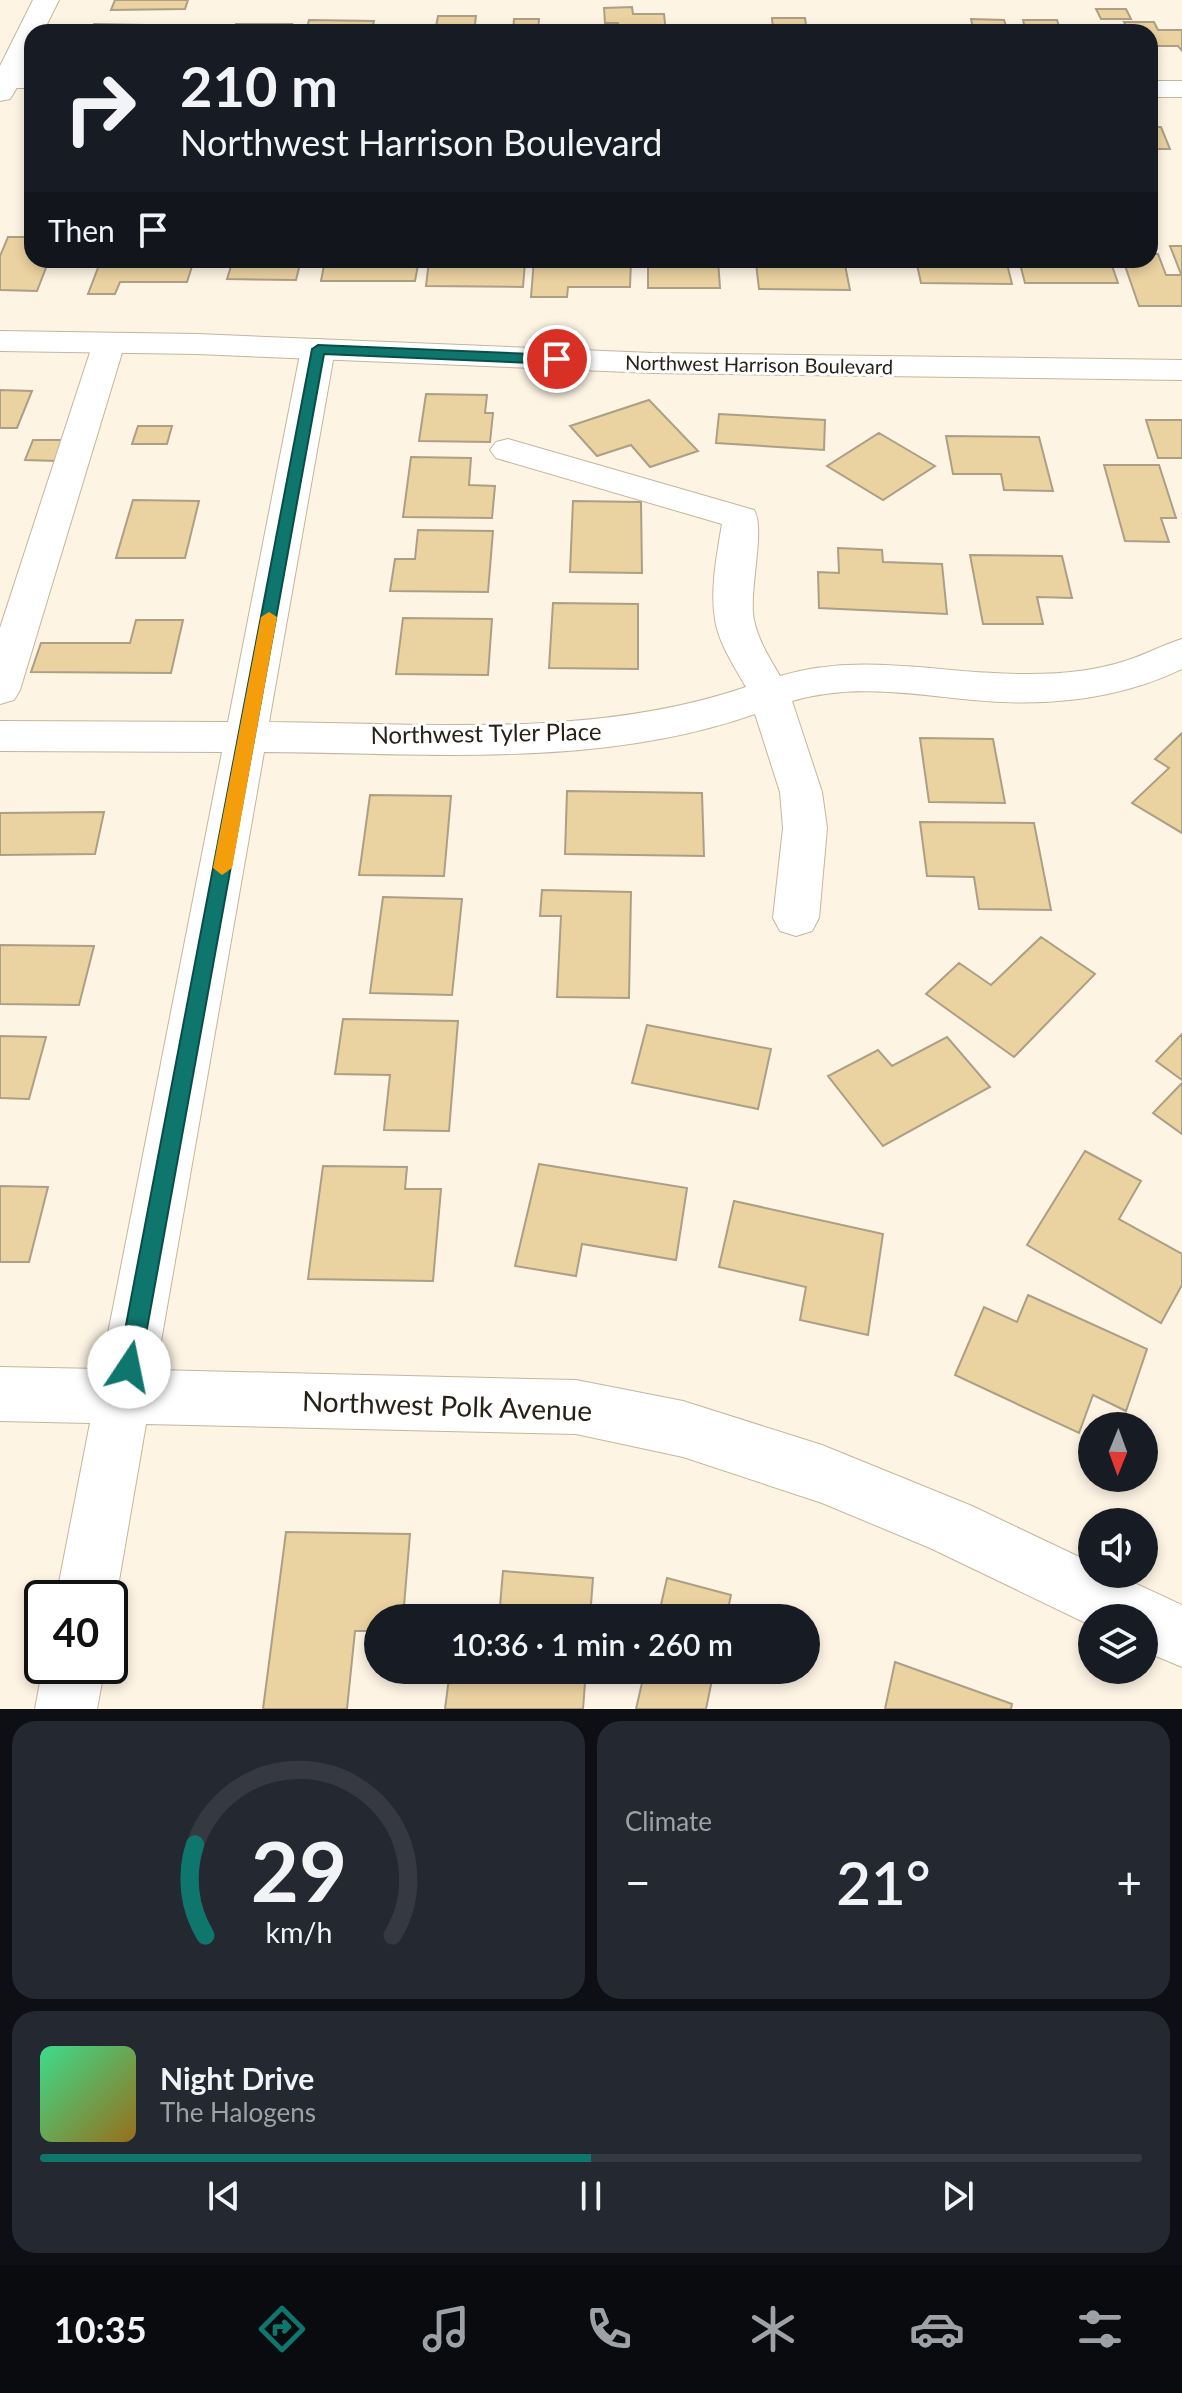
<!DOCTYPE html>
<meta charset="utf-8">
<style>
body{margin:0;font-family:Lato,sans-serif;background:#242831;color:#f1f3f6;height:100vh;display:flex;flex-direction:column;font-size:30px;white-space:nowrap}
*{box-sizing:border-box;margin:0}
p{font-size:26px;color:#9ea1a6}
.icon{flex:none;width:44px;height:44px;fill:none;stroke:currentColor;stroke-width:2;stroke-linecap:round;stroke-linejoin:round}
.map{position:relative;height:1709px;overflow:hidden}
.side{display:flex;flex-direction:column;gap:12px;padding:12px;background:#0d0f14;flex:1}
.side>*{flex:none}
.banner{position:absolute;left:24px;top:24px;width:1134px;height:244px;border-radius:24px;box-shadow:0 4px 12px #0003;background:#171b24;color:#f1f3f6;overflow:hidden}
.needle{width:52px;rotate:181deg}
.tools{position:absolute;left:1078px;top:1412px;display:grid;gap:16px}
.tools a{display:grid;place-items:center;width:80px;height:80px;border-radius:50%;background:#171b24;box-shadow:0 4px 12px #0003;font-size:40px}
.speed{position:absolute;left:24px;top:1580px;display:flex;gap:16px;font-size:40px;font-weight:700;text-align:center}
.speed>*{display:grid;place-content:center;width:104px;height:104px;border-radius:50%;background:#171b24;box-shadow:0 4px 12px #0003;line-height:1}
.speed .limit{border:4px solid #111;border-radius:12px;background:#fff;color:#111}
.pin{position:absolute;display:grid;place-items:center;width:68px;height:68px;color:#fff;margin:-34px;border:4px solid #fff;border-radius:50%;box-shadow:0 2px 8px #0007}
.me{position:absolute;width:88px;margin:-44px;rotate:11deg;stroke-linejoin:round;filter:drop-shadow(0 0 6px #0008)}
.turn{display:flex;align-items:center;gap:28px;height:168px;padding:0 24px;font-size:36px}
.turn .icon{width:104px;height:104px;stroke-width:2.5}
.turn b{display:block;font-size:56px;line-height:68px}
.then{display:flex;align-items:center;height:76px;padding:0 24px;background:#0003;gap:16px;font-size:30px}
.big{font-size:60px;font-weight:600;line-height:1.1}
.side .card{flex:1;display:flex;flex-direction:column;justify-content:center;gap:12px;min-width:0;padding:0 28px;border-radius:24px;background:#242831}
.side .dial{align-items:center;gap:0}
.dial svg{height:208px;overflow:visible;fill:none;stroke:#363941;stroke-width:7;stroke-linecap:round;text-anchor:middle}
.dial text{fill:#f1f3f6;stroke:none}
.song{display:flex;align-items:center;gap:24px}
.cover{width:96px;height:96px;border-radius:12px;background:linear-gradient(135deg,hsl(150 70% 55%),hsl(40 70% 35%))}
.played{height:8px;border-radius:4px;background:linear-gradient(90deg,#0f766e 50%,#363941 50%)}
.keys{display:flex;justify-content:space-around;direction:ltr}
.heat{display:flex;justify-content:space-between;align-items:center;font-size:44px;direction:ltr}
.side .tiles{flex:1;display:grid;gap:12px;grid-template-columns:1fr 1fr}
.card:last-child{grid-column:span 2}
.trip{position:absolute;left:364px;top:1604px;width:456px;height:80px;border-radius:40px;background:#171b24;box-shadow:0 4px 12px #0003;font-weight:600;line-height:80px;text-align:center}
.tab-bar{display:flex;height:128px;justify-content:space-around;align-items:center;background:#090b0e;color:#9ea1a6}
.tab-bar .icon{width:56px;height:56px}
.tab-bar .active{color:#0f766e}
.tab-bar b{font-size:36px;color:#f1f3f6}
.map>svg:first-child{display:block}
.building{fill:#ebd2a1;stroke:#ac9f85;stroke-width:2}
.lines{fill:none;stroke-linecap:round;stroke-linejoin:round}
.minor-casing{stroke:#c4b69c;stroke-width:2}
.major-casing{stroke:#c4b69c;stroke-width:2}
.minor{fill:#fff;fill-rule:evenodd}
.major{fill:#fff;fill-rule:evenodd}
.route{fill:#0f766e;stroke:#0a4d48;stroke-width:2}
.slow{fill:#f59e0b}
.labels{text-anchor:middle;stroke-width:6;stroke-linejoin:round;paint-order:stroke}
.far-street-label{font-size:20px;fill:#272117;stroke:#fff}
.street-label{font-size:24px;fill:#272117;stroke:#fff}
.near-street-label{font-size:28px;fill:#272117;stroke:#fff}
</style>
<div class="map">
<svg width="1182" height="1709" viewBox="0 0 1182 1709">
<rect width="100%" height="100%" fill="#fdf4e4"/>
<path class="building" d="M115 0H188L185 9 111 10Z
M632 7 633 14H664L666 32H619L618 23H605L604 8Z
M1096 9H1126L1131 19H1101Z
M438 16H476L474 32H435Z
M772 18H805L807 32H753V29H773Z
M514 19H539L538 30 575 32H513Z
M971 19 1004 20 1008 32H974Z
M309 20 374 21 371 32H306Z
M1023 20H1057L1061 32H1026Z
M1124 22H1154L1158 30H1182V51L1178 46H1150V32H1104L1102 29H1128Z
M94 24 144 25 141 32H90Z
M236 24H292L289 32H233Z
M873 26 936 27 938 32H874Z
M1150 127H1161L1170 149H1150Z
M8 237H32V260H49L37 291 0 290V256Z
M1170 246H1182V274H1181Z
M1150 254H1158L1166 275H1182V306H1139L1123 260H1150Z
M101 260H194L187 282H120L115 294H88Z
M233 260H301L296 280 227 279Z
M325 260H419L415 281H321Z
M534 260H631L630 287H568L567 297H531Z
M648 260H718L720 288H648Z
M818 260H844L850 290 759 289 756 263H818Z
M916 260H1006L1012 284 921 283Z
M1019 260H1110L1118 283H1025Z
M429 261 525 262 523 287 426 286Z
M0 390 32 391 17 428H0Z
M426 394 487 395 485 413H493L490 442 419 441Z
M649 400 698 451 650 467 631 445 597 456 570 426Z
M719 414 825 420 824 450 716 443Z
M1146 420H1182V458H1158Z
M138 426H172L167 444H132Z
M879 433 935 466 883 500 827 466Z
M946 436 1039 437 1053 491 1004 490 1001 474H953Z
M33 440H65L58 461 25 460Z
M411 457 471 458 469 485 495 486 492 518 403 517Z
M1104 465H1159L1176 518H1161L1169 542 1125 541Z
M133 500 199 501 185 558H116Z
M573 501 641 502 642 573 570 572Z
M418 530 493 531 488 592 390 591 395 559H415Z
M838 548 882 550 883 562 942 564 947 614 819 608 818 572 839 573Z
M970 555 1062 556 1072 598 1037 597 1043 624H983Z
M553 603 638 604V669L549 668Z
M403 618 492 619 488 675 396 674Z
M136 620H183L171 673 31 672 41 643H130Z
M1182 733V833L1132 803 1169 768 1155 759Z
M920 738 993 739 1005 803 929 802Z
M567 791 702 793 704 856 565 854Z
M370 795 451 796 444 876 359 875Z
M104 812 95 854 0 855V813Z
M920 822 1034 823 1051 910 979 909 974 877 927 876Z
M542 890 631 892 629 998 557 997 561 916H540Z
M383 897 462 899 452 995 370 993Z
M1041 937 1095 974 1014 1057 926 994 959 963 991 985Z
M0 945 94 946 79 1005 0 1004Z
M343 1019 458 1021 449 1131 384 1130 390 1075 335 1074Z
M647 1025 771 1049 758 1109 632 1083Z
M1182 1034V1080L1156 1061Z
M0 1036 46 1037 29 1099 0 1098Z
M947 1037 990 1087 883 1146 828 1076 878 1050 892 1066Z
M1182 1083V1134L1153 1113Z
M1085 1151 1141 1181 1119 1219 1182 1254V1285L1161 1323 1027 1245Z
M539 1164 687 1188 676 1260 582 1244 576 1276 515 1266Z
M323 1166 407 1167 405 1189H441L433 1281 308 1279Z
M0 1186 48 1187 29 1262H0Z
M734 1201 883 1234 868 1335 800 1320 806 1287 719 1267Z
M1028 1295 1147 1349 1126 1411 1093 1395 1079 1433 955 1375 984 1307 1017 1322Z
M286 1532 410 1534 403 1618H378V1631H355L347 1709H263Z
M503 1571 593 1578 590 1618H499Z
M667 1578 731 1595 726 1618H658Z
M895 1662 1012 1704 1011 1709H885Z
M450 1670H586L583 1709H445Z
M645 1670H714L706 1709H636Z"/>
<g class="lines">
<defs>
<path id="minor" d="M0 72H32V88H0Z
M1150 81H1182V97H1150Z
M109 333 121 336 125 343 20 690 14 700 0 704V628L93 343 97 336Z
M318 339 330 342 335 349 269 722C427 723 594 739 746 687 734 666 718 642 715 619 710 589 717 554 722 524L496 458 490 450 496 442 508 439 754 510C766 528 748 593 754 620 758 640 770 659 780 676 866 651 942 675 1029 674 1061 674 1094 671 1125 661 1145 655 1162 645 1182 639V669C1118 700 1044 707 973 700 913 694 852 683 792 701L822 792 827 828 819 918 812 931 796 936 780 931 773 918 783 828 780 792 755 714C599 769 427 753 264 752L156 1370 576 1380 683 1401 822 1445 972 1506 1092 1563V1574H1115L1182 1605V1667L1144 1651V1618H1092V1626L930 1548 822 1503 683 1457 576 1434 146 1424 116 1598 110 1613V1598H56L90 1423 0 1421V1367L101 1369 222 752 0 751V721L228 722 301 349 306 342Z
M43 1666H105L97 1709H35Z"/>
<path id="major" d="M33 0H59L43 32H32C32 57 24 78 10 99L0 101V66Z
M0 331 197 334 652 353 1182 360V380L652 373 197 354 0 351Z"/>
</defs>
<use href="#minor" class="minor-casing"/>
<use href="#major" class="major-casing"/>
<use href="#minor" class="minor"/>
<use href="#major" class="major"/>
</g>
<path class="route" d="M318 345 557 355 564 359 557 364 324 354 140 1367 137 1375 129 1378 121 1375 118 1367 312 349Z"/>
<path class="slow" d="M269 612 277 617 232 868 222 875 213 868 261 617Z"/>
<g class="labels">
<g class="far-street-label">
<text transform="translate(759 365) rotate(1)" y="7">Northwest Harrison Boulevard</text>
</g>
<g class="street-label">
<text transform="translate(486 734) rotate(-1)" y="8">Northwest Tyler Place</text>
</g>
<g class="near-street-label">
<text transform="translate(447 1406) rotate(2)" y="10">Northwest Polk Avenue</text>
</g>
</g>
</svg>
<div class="tools">
<a><svg class="needle" viewBox="-14 -14 28 28"><path d="M0-13l5 13h-10z" fill="#e53935"/><path d="M0 13l5-13h-10z" fill="#9ea1a6"/></svg></a>
<a><svg class="icon" aria-label="sound" viewBox="0 0 24 24"><path d="M4 9h4l5-4v14l-5-4H4zM17 9q2 3 0 6"/></svg></a>
<a><svg class="icon" aria-label="layers" viewBox="0 0 24 24"><path d="M12 4l9 5-9 5-9-5zM3 14l9 5 9-5"/></svg></a>
</div>
<div class="speed"><div class="limit">40</div></div>
<div class="pin" style="left:557px;top:359px;background:#d93025"><svg class="icon" aria-label="arrive" viewBox="0 0 24 24"><path d="M6 21V4h12l-3 4 3 4H6"/></svg></div>
<svg class="me" style="left:129px;top:1367px" viewBox="-20 -20 40 40"><circle r="19" fill="#fff"/><path d="M0-13L10 11 0 6-10 11z" fill="#0f766e"/></svg>
<div class="trip">10:36 · 1 min · 260 m</div>
<div class="banner">
<div class="turn"><svg class="icon" aria-label="right" viewBox="0 0 24 24"><path d="M7 20v-9h11M14 6l5 5-5 5"/></svg><div><b>210 m</b>Northwest Harrison Boulevard</div></div>
<div class="then">Then<svg class="icon" aria-label="arrive" viewBox="0 0 24 24"><path d="M6 21V4h12l-3 4 3 4H6"/></svg></div>
</div>
</div>
<section class="side">
<div class="tiles">
<div class="card dial"><svg viewBox="0 0 100 80">
<path d="M14 69A42 42 0 1 1 86 69"/>
<path d="M14 69A42 42 0 0 1 10 34" stroke="#0f766e"/>
<text x="50" y="56" font-size="32" font-weight="700">29</text>
<text x="50" y="72" font-size="11">km/h</text>
</svg></div>
<div class="card"><p>Climate</p>
<div class="heat"><a>−</a><b class="big">21°</b><a>+</a></div>
</div>
<div class="card">
<div class="song"><i class="cover"></i><div><b>Night Drive</b><p>The Halogens</p></div></div>
<div class="played"></div>
<div class="keys"><svg class="icon" aria-label="previous" viewBox="0 0 24 24"><path d="M18 5L8 12l10 7zM5 5v14"/></svg><svg class="icon" aria-label="pause" viewBox="0 0 24 24"><path d="M8 5v14M16 5v14"/></svg><svg class="icon" aria-label="next" viewBox="0 0 24 24"><path d="M6 5l10 7-10 7zM19 5v14"/></svg></div>
</div>
</div>
</section>
<nav class="tab-bar">
<b>10:35</b>
<svg class="icon active" aria-label="directions" viewBox="0 0 24 24"><path d="M12 3l9 9-9 9-9-9zM9 14v-3h6M13 9l2 2-2 2"/></svg>
<svg class="icon" aria-label="music" viewBox="0 0 24 24"><path d="M9 18V5l10-2v13"/><circle cx="6" cy="18" r="3"/><circle cx="16" cy="16" r="3"/></svg>
<svg class="icon" aria-label="phone" viewBox="0 0 24 24"><path d="M5 4h4l2 5-3 2q2 4 5 5l2-3 5 2v4C11 20 4 13 5 4z"/></svg>
<svg class="icon" aria-label="climate" viewBox="0 0 24 24"><path d="M12 3v18M4 7l16 10M4 17L20 7"/></svg>
<svg class="icon" aria-label="car" viewBox="0 0 24 24"><path d="M5 17H2v-5l4-1 3-4h7l3 4 3 1v5h-3M9 17h6M6 11h13"/><circle cx="7" cy="17" r="2"/><circle cx="17" cy="17" r="2"/></svg>
<svg class="icon" aria-label="filters" viewBox="0 0 24 24"><path d="M4 7h16M4 17h16"/><circle cx="9" cy="7" r="2"/><circle cx="15" cy="17" r="2"/></svg>
</nav>
